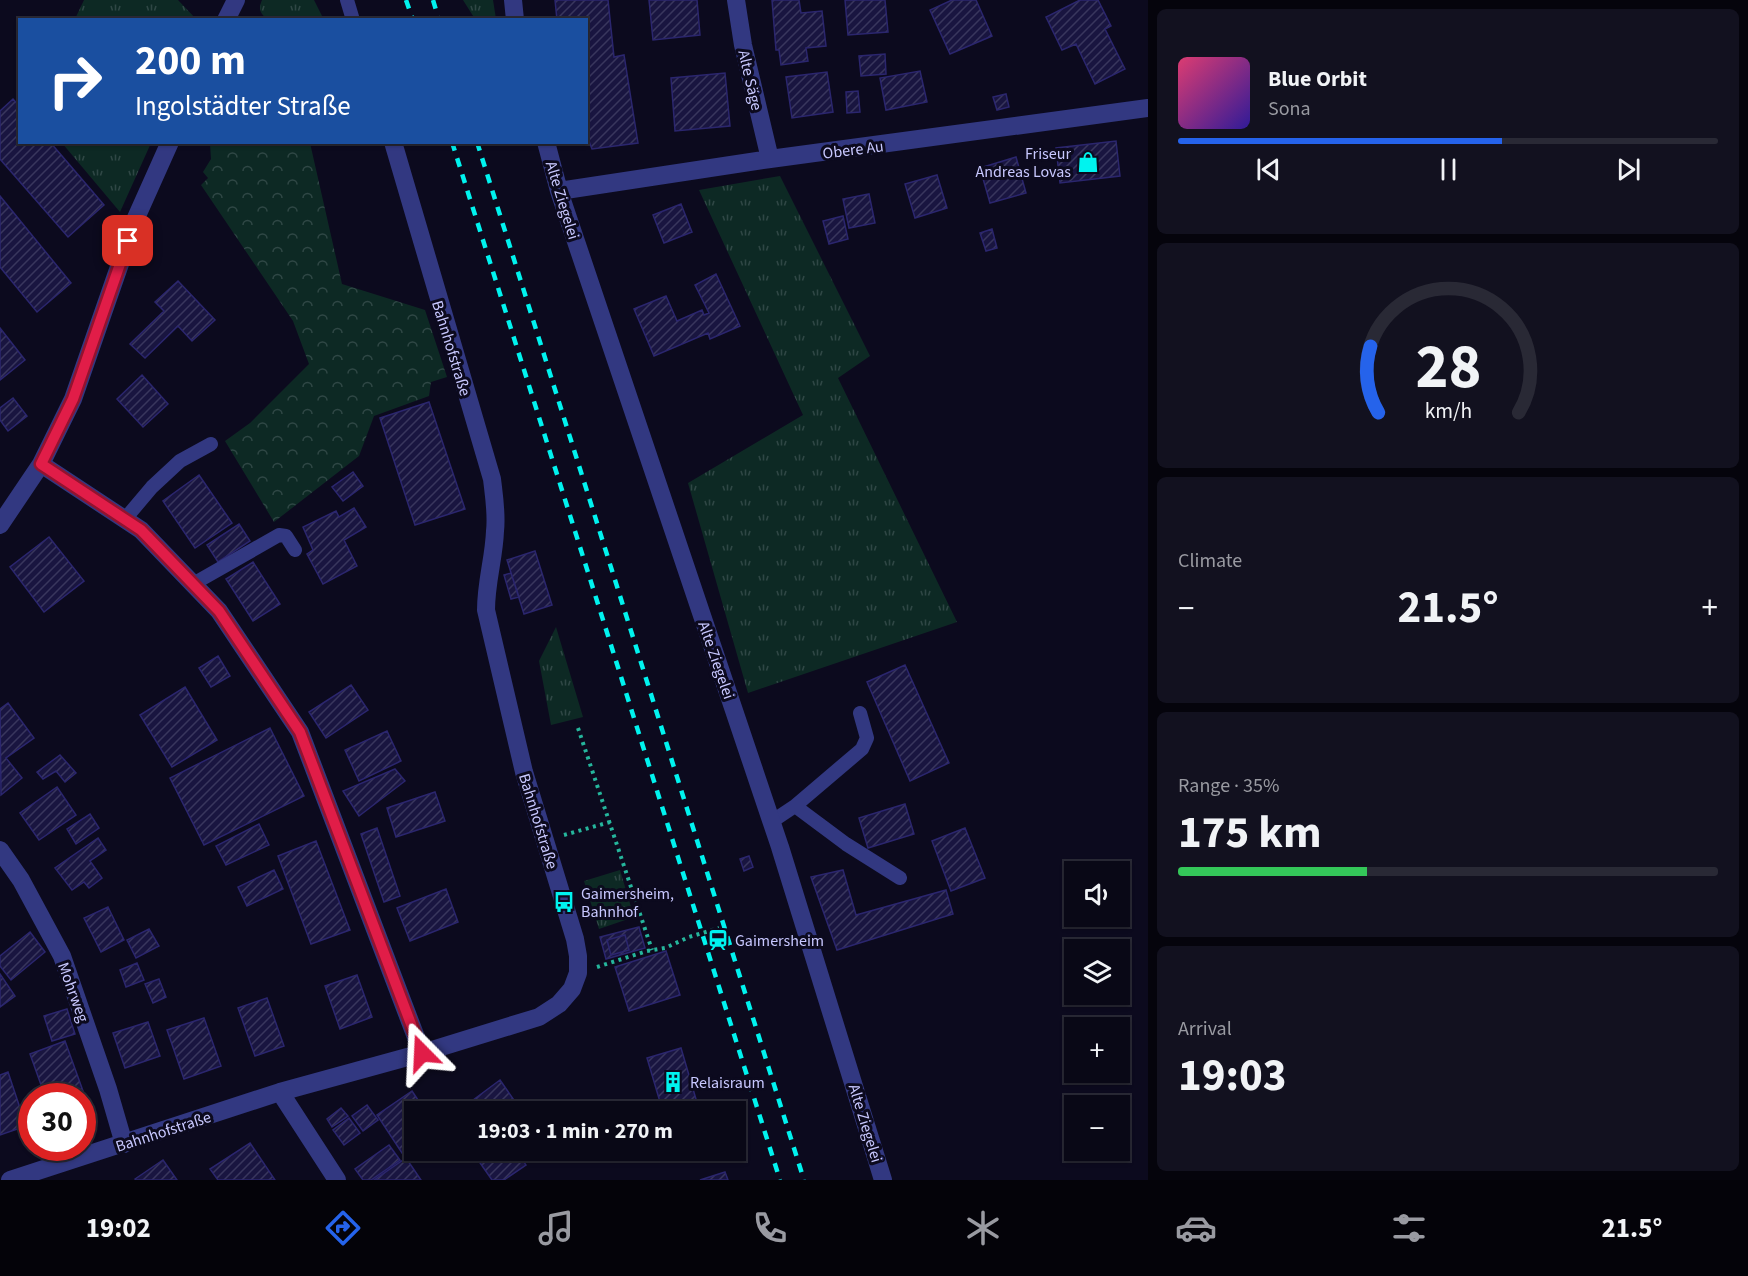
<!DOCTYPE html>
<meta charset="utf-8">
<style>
body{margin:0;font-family:"Source Sans 3",sans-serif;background:#12111f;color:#f1f3f6;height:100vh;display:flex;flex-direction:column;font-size:22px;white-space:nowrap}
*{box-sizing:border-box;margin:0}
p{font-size:20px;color:#999aa1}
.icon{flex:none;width:33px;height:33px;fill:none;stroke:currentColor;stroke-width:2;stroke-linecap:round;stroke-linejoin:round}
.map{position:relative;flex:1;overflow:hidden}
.side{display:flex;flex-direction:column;gap:9px;padding:9px;background:#05040c;width:600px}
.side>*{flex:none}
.guide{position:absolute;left:18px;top:18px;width:570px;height:126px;border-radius:0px;box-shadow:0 2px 4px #0004,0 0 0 2px #292935;background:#1a4fa0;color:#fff;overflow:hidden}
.controls{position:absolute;left:1064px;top:861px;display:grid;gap:12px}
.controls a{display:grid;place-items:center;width:66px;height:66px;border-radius:0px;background:#090816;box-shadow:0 2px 4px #0004,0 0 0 2px #292935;font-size:30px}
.speed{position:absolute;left:18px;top:1083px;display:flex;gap:12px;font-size:30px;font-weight:700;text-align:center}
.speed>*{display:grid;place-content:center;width:78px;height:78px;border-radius:50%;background:#090816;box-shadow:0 2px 4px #0004,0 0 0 2px #292935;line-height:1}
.speed .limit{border:9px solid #d22;background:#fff;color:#111}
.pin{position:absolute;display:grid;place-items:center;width:51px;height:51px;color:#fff;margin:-26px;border-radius:12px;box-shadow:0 3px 9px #0006}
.me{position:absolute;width:66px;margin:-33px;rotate:339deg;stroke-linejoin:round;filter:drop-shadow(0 0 4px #0008)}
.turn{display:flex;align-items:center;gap:21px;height:126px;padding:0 18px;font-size:27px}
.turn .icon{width:78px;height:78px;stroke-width:2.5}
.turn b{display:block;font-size:42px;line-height:51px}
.big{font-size:45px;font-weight:700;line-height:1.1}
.side .card{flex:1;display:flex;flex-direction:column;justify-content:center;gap:9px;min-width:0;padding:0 21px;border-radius:9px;background:#12111f}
.side .dial{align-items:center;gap:0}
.dial svg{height:156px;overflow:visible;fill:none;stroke:#292935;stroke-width:7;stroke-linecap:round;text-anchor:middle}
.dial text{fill:#f1f3f6;stroke:none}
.song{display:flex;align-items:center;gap:18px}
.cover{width:72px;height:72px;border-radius:9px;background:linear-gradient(135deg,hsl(340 70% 55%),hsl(250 70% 35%))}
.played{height:6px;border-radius:3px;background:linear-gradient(90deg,#2563eb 60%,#292935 60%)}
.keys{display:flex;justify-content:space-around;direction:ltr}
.heat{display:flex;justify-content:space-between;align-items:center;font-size:33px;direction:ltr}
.charge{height:9px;border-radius:4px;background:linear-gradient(90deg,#34c759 35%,#292935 0)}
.trip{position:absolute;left:404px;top:1101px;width:342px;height:60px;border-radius:0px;background:#090816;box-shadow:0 2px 4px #0004,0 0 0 2px #292935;font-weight:700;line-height:60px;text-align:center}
.tabs{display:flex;height:96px;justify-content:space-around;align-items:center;background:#040309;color:#999aa1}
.tabs .icon{width:42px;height:42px}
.tabs .current{color:#2563eb}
.tabs b{font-size:27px;color:#f1f3f6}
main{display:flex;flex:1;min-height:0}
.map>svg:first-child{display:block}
.grass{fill:url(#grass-tufts)}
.forest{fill:url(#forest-crowns)}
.building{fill:url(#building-hatch);stroke:#2b266e;stroke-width:1.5}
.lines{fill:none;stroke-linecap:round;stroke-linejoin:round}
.path{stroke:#25b69c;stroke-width:4;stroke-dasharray:3 4.5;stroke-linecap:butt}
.lane{stroke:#323881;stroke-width:14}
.street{stroke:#323881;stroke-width:18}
.rail{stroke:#00f3ef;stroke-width:4.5;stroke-dasharray:9 8;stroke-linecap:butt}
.route-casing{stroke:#92132f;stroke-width:15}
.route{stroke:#e11d48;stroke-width:10}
.labels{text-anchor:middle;stroke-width:6;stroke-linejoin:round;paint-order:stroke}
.street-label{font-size:16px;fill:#c8c8ff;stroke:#0c0a1e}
.poi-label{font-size:16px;fill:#c8c8ff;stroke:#0c0a1e;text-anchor:start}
</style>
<main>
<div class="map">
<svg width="1148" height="1180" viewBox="0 0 1148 1180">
<defs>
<pattern id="grass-tufts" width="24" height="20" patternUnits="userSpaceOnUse" patternTransform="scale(1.5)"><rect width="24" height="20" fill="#0d2924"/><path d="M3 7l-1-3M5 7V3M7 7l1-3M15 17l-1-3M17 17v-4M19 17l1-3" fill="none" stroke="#2f4745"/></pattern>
<pattern id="forest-crowns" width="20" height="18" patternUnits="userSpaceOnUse" patternTransform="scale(1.5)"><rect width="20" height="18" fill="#0d2924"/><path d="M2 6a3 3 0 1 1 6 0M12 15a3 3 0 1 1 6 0" fill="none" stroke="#2f4745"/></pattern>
<pattern id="building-hatch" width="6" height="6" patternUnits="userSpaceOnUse" patternTransform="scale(1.5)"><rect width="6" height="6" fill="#191540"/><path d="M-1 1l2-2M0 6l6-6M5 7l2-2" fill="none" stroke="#39365d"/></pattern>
</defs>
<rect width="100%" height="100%" fill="#0c0a1e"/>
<path class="grass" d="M84 0H178L196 19H75Z
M262 0H314L322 16 321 19H267C260 13 258 9 262 0Z
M463 0H493L496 19H475Z
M62 143H151L120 212Z
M780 176 870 356 838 378 957 622 748 693 688 483 803 415 699 190Z
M556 627 583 717 551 725 539 661Z
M620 870 634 917 599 929 584 881Z"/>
<path class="forest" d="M210 143H310L342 284 425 310 447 377 431 382 429 396 374 416 359 456 274 522 225 441 250 423 309 364 293 321 201 185 208 178 203 172 211 159Z"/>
<path class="building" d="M555 0H608L614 57 624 55 638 143 592 149 586 133V20H557Z
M649 0H697L700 35 653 40Z
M772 0H799L801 13 822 11 826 46 806 48 808 61 781 65 779 50H776Z
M845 0H885L888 32 848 35Z
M952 0H976L992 36 950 54 930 10Z
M1080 0H1098L1111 26 1105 29 1125 69 1095 84 1076 44 1062 50 1046 17Z
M885 54 886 74 861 76 859 56Z
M920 71 927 102 886 110 880 78Z
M827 72 833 112 792 118 786 77Z
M725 73 730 126 675 131 671 78Z
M858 91 860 112 847 113 846 92Z
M1006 94 1009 107 997 110 993 97Z
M13 99 20 107V142H50L104 205 68 237 0 159V111Z
M1116 141 1120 176 1060 183 1056 148Z
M1016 157 1026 193 990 203 980 168Z
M937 175 947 208 915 218 905 184Z
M869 194 875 223 849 228 843 199Z
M0 196 71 283 37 312 0 267Z
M681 204 692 232 664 243 653 215Z
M843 216 848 239 829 244 823 221Z
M992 229 997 248 986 251 980 233Z
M716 274 740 326 710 339 708 333 654 356 634 309 666 296 677 321 702 310 704 315 709 313 695 285Z
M178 281 215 320 192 341 178 326 145 358 130 344 164 311 155 302Z
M0 328 25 360 0 380Z
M142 375 168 404 143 427 117 399Z
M13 398 27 416 8 431 0 420V408Z
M429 402 465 509 415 525 380 418Z
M353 472 363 486 343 501 332 487Z
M199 475 232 523 195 548 163 501Z
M354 508 366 527 344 540 357 566 323 584 307 554 313 550 303 527 336 511 339 517Z
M239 524 250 541 218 562 207 545Z
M49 537 84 581 44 612 10 567Z
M535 551 552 605 524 614 507 560Z
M253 562 280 604 253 621 226 579Z
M511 573 519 597 511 599 504 575Z
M218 656 230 676 211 687 199 668Z
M905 665 949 763 910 781 867 682Z
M351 685 368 710 326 738 309 712Z
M185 687 217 740 172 767 140 715Z
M8 703 34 738 6 758 22 778 1 795 0 709Z
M270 728 304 796 204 845 170 778Z
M387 731 401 761 359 781 345 750Z
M60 755 76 773 65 782 56 771 43 779 37 772Z
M395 769 405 781 359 816 343 791Z
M57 787 76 815 39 840 20 813Z
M435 792 445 821 396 837 387 808Z
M905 804 914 834 868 848 859 818Z
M90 814 99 828 76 844 67 829Z
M259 824 269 845 226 865 216 846Z
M377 828 400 896 384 902 361 834Z
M965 828 985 878 951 891 932 841Z
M98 838 106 850 90 861 102 878 89 888 84 882 72 890 55 868Z
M316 841 350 930 311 944 278 856Z
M749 856 753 867 744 871 740 859Z
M274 870 283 889 247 906 238 887Z
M843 870 856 915 946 890 953 914 837 950 811 877Z
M446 889 458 922 410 941 397 908Z
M108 907 124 940 101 952 84 918Z
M639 927 645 948 606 959 600 937Z
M149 929 159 946 136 958 127 940Z
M30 932 45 952 11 980 0 966V956Z
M625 935 629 950 611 955 607 940Z
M666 951 680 995 629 1011 615 967Z
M137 963 144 980 126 987 120 970Z
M0 974 15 996 0 1007Z
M357 975 372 1017 340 1029 325 986Z
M159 979 166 997 153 1003 145 984Z
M267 998 284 1046 255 1056 238 1008Z
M67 1009 75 1034 52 1041 44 1016Z
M204 1018 221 1066 184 1079 167 1030Z
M148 1022 160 1056 125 1068 113 1033Z
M65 1041 87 1102 82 1104V1096H45L30 1054Z
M681 1048 698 1106 680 1112H663L647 1058Z
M8 1072 26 1126 0 1135V1075Z
M500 1080 516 1103 504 1112H457Z
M412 1091 426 1112H414V1145L402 1153 377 1115Z
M367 1105 378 1120 363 1131 352 1116Z
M341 1108 348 1116 332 1127 327 1119Z
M349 1118 360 1133 344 1145 333 1130Z
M250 1143 275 1180H218L210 1169Z
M389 1145 400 1160 371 1180H363L355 1169Z
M471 1150H516L526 1165 504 1180H492Z
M406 1158 421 1180H374Z
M163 1160 177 1180H136L135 1179Z
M725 1172 728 1180H700Z"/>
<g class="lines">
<path class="path" d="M578 728 652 950
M564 835 610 822
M597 967 647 951 665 948 689 937 719 928"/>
<path class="lane" d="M347 0 353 20
M125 519 152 487 180 461 211 444
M193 584 279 535 286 536 295 550
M795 806 846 844 900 878
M771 822 795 806 862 749 867 738 860 713"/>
<path class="street" d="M513 0 515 20
M736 0 743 45 770 159
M226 20 236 0
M546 142 559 191 780 847 883 1180
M559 191 770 159 1148 108
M41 464 141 530 219 611 300 732 422 1053
M0 525 41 464 73 399 136 218 170 142
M0 850 21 880 62 956 108 1089 124 1144
M280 1092 337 1180
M10 1180 280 1092 422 1053 539 1017 559 1004 572 989 578 973V956L575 939 524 772 486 610C486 582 494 558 495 531 497 514 494 496 492 479L393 142"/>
<path class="rail" d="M406 0 413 20
M433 0 439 20
M452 142 780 1180
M477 142 804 1180"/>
</g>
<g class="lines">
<defs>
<path id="route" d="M128 241 73 399 41 464 141 530 219 611 300 732 422 1053"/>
</defs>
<use href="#route" class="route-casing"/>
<use href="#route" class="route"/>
</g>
<defs>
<symbol id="shop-bare" viewBox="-9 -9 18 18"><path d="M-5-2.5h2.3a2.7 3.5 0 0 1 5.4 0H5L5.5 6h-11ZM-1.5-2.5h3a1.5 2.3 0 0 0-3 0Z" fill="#00f3ef" stroke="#0c0a1e" stroke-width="2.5" paint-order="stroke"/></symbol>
<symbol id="bus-bare" viewBox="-9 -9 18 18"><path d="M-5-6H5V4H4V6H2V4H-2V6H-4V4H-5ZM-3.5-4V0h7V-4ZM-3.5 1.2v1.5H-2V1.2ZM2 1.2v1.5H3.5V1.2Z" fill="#00f3ef" stroke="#0c0a1e" stroke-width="2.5" paint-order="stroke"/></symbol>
<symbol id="station-bare" viewBox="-9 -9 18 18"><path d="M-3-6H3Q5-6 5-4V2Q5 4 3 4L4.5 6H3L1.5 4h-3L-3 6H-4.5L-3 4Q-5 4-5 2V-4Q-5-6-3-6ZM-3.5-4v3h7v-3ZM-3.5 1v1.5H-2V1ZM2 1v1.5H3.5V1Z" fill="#00f3ef" stroke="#0c0a1e" stroke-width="2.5" paint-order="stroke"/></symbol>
<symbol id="building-bare" viewBox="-9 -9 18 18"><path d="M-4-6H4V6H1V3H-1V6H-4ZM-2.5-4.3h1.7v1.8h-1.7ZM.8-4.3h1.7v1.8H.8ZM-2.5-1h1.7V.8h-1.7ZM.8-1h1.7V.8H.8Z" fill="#00f3ef" stroke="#0c0a1e" stroke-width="2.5" paint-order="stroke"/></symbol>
</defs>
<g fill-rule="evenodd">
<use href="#shop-bare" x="1073" y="147" width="30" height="30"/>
<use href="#bus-bare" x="549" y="887" width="30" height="30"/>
<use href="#station-bare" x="703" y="925" width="30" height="30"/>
<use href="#building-bare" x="658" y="1067" width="30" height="30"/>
</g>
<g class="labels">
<g class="street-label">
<text transform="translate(751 80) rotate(77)" y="6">Alte Säge</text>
<text transform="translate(853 149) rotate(-7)" y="6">Obere Au</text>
<text transform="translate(563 200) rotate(73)" y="6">Alte Ziegelei</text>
<text transform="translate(452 348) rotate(73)" y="6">Bahnhofstraße</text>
<text transform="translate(717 660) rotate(71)" y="6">Alte Ziegelei</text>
<text transform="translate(539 821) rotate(73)" y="6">Bahnhofstraße</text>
<text transform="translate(74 992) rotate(70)" y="6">Mohrweg</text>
<text transform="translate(866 1123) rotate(73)" y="6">Alte Ziegelei</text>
<text transform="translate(163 1131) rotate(-18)" y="6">Bahnhofstraße</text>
</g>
<g class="poi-label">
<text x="1071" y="159" text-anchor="end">Friseur<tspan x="1071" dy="18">Andreas Lovas</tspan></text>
<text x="581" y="899">Gaimersheim,<tspan x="581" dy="18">Bahnhof</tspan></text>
<text x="735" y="946">Gaimersheim</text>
<text x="690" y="1088">Relaisraum</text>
</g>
</g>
</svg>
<div class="controls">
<a><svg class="icon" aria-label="sound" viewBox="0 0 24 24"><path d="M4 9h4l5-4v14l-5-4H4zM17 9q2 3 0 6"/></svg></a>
<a><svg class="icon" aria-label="layers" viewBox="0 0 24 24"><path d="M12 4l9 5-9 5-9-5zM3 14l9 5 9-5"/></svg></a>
<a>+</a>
<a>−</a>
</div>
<div class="speed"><div class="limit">30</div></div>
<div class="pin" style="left:128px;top:241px;background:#d93025"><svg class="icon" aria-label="arrive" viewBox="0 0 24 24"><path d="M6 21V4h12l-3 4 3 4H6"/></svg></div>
<svg class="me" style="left:422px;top:1053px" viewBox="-20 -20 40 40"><path d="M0-17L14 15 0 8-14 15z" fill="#e11d48" stroke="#fff" stroke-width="4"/></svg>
<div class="trip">19:03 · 1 min · 270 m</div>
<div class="guide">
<div class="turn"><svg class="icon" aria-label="right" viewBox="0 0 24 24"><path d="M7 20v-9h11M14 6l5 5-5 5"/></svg><div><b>200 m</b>Ingolstädter Straße</div></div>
</div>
</div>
<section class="side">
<div class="card">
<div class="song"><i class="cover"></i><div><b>Blue Orbit</b><p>Sona</p></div></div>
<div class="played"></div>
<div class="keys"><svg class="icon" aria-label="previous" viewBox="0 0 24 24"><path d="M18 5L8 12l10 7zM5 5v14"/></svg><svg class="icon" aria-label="pause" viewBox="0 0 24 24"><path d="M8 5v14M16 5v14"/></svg><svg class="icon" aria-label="next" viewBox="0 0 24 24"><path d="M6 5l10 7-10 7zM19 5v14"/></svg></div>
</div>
<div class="card dial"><svg viewBox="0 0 100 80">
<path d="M14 69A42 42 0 1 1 86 69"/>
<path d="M14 69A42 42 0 0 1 10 35" stroke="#2563eb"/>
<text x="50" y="56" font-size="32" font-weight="700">28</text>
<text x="50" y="72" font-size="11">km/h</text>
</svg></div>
<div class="card"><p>Climate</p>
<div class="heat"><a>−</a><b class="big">21.5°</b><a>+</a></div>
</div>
<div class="card"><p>Range · 35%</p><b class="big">175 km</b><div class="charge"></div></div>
<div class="card"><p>Arrival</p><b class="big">19:03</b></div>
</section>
</main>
<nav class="tabs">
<b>19:02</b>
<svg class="icon current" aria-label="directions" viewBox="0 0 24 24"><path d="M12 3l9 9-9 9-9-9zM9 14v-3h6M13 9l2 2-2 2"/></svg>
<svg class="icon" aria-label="music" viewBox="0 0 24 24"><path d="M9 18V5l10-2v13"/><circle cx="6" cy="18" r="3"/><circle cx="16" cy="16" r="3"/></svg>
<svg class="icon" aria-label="phone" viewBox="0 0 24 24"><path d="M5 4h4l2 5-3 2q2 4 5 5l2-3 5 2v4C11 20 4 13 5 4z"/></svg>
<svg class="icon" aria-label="climate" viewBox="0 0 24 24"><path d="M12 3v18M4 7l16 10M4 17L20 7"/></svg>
<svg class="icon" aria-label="car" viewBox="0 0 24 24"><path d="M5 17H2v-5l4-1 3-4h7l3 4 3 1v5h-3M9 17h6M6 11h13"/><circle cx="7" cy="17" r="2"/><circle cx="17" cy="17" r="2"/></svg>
<svg class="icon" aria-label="filters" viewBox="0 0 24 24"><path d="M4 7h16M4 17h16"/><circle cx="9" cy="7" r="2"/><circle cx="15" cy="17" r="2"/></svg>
<b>21.5°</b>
</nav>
